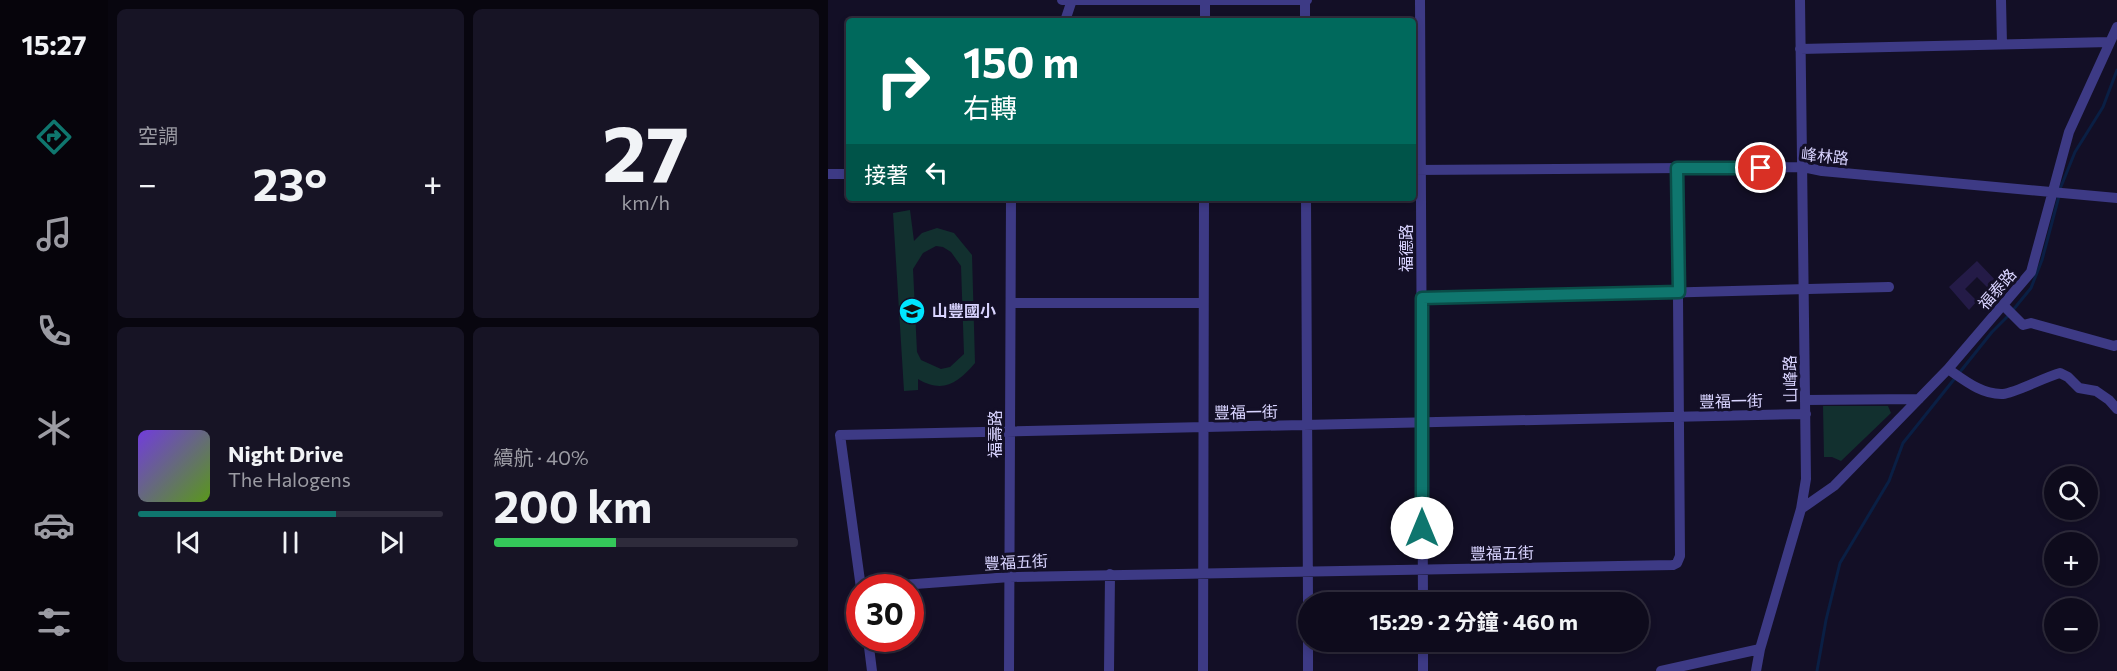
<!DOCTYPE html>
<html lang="zh-TW">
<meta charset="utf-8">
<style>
body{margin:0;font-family:Commissioner,"Noto Sans TC",sans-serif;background:#171425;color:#f1f3f6;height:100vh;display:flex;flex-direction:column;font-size:22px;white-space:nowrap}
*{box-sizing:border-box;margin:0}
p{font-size:20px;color:#9b9ba3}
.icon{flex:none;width:33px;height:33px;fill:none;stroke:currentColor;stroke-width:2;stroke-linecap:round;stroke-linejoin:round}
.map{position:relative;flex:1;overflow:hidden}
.sheet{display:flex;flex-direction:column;gap:9px;padding:9px;background:#08060f;width:720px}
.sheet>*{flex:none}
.banner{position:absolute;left:18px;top:18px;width:570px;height:183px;border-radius:6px;box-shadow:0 3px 9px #0003,0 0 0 2px #2e2b3b;background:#00695c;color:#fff;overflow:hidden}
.controls{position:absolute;left:1216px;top:466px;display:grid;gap:12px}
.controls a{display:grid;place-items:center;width:54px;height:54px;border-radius:50%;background:#0e0b1c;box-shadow:0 3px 9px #0003,0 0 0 2px #2e2b3b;font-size:30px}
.speed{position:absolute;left:18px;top:574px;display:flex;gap:12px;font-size:30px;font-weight:700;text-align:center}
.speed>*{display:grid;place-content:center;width:78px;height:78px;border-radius:50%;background:#0e0b1c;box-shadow:0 3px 9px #0003,0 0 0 2px #2e2b3b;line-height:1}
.speed .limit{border:9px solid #d22;background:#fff;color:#111}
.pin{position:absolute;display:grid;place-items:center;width:51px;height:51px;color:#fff;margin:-26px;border:3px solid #fff;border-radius:50%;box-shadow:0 2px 6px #0007}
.me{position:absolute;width:66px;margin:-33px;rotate:0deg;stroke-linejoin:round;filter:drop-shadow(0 0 4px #0008)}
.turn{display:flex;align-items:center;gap:21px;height:126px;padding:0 18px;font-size:27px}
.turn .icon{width:78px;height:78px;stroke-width:2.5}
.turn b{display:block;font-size:42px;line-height:51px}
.then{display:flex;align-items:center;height:57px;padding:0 18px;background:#0003;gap:12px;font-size:22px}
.big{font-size:45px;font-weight:700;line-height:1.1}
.sheet .tile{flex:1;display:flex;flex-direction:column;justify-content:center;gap:9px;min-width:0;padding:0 21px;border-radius:9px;background:#171425}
.sheet .dial{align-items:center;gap:0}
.dial b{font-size:78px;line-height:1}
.song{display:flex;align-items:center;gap:18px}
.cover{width:72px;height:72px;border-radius:9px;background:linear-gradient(135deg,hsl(260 70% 55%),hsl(90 70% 35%))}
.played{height:6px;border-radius:3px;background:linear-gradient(90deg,#0f766e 65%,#2e2b3b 65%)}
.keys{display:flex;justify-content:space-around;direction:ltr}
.heat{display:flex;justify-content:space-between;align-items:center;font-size:33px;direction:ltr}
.charge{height:9px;border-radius:4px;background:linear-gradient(90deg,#34c759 40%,#2e2b3b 0)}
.sheet .tiles{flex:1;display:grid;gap:9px;grid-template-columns:repeat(2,1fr)}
.trip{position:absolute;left:470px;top:592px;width:351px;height:60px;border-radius:30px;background:#0e0b1c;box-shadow:0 3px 9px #0003,0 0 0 2px #2e2b3b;font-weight:700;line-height:60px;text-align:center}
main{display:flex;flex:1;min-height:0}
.menu{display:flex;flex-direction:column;width:108px;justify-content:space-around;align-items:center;background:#06040b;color:#9b9ba3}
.menu .icon{width:42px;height:42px}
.menu .selected{color:#0f766e}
.menu b{font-size:27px;color:#f1f3f6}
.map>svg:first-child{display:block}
.green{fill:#12302f;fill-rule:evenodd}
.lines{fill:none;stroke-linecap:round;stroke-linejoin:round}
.stream{stroke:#0a1f44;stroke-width:3}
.building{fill:#241b47}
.minor{stroke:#3d3a85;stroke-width:10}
.route-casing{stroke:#0a4d48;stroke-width:15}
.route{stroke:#0f766e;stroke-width:10}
.labels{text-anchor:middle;stroke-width:6;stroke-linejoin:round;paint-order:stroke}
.street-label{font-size:16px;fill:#d9d4ff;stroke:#130f26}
.poi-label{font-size:16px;font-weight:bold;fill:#d9d4ff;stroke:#130f26;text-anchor:start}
</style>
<main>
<nav class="menu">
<b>15:27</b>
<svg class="icon selected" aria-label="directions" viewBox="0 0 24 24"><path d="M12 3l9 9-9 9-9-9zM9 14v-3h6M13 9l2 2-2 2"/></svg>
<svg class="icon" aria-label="music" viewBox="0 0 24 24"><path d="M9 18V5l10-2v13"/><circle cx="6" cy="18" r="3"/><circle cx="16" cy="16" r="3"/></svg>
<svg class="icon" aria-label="phone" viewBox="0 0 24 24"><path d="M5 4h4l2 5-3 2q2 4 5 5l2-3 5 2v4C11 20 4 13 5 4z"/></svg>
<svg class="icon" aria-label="climate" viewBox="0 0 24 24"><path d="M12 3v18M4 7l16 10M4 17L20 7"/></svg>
<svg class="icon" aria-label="car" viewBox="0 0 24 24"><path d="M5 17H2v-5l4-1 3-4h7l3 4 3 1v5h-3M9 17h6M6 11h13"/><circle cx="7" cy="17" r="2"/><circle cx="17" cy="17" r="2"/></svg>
<svg class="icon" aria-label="filters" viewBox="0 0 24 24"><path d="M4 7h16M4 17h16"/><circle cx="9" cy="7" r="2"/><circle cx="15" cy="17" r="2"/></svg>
</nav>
<section class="sheet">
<div class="tiles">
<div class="tile"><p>空調</p>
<div class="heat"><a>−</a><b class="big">23°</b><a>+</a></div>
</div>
<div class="tile dial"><b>27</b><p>km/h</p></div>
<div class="tile">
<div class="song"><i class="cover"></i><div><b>Night Drive</b><p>The Halogens</p></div></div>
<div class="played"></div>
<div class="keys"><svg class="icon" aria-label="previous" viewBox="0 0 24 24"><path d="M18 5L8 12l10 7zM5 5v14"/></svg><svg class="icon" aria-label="pause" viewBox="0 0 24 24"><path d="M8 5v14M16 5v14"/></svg><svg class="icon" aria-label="next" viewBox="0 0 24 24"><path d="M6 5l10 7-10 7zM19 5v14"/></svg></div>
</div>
<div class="tile"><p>續航 · 40%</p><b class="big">200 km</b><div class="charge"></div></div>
</div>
</section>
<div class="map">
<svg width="1289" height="671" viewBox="0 0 1289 671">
<rect width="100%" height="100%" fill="#130f26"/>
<path class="green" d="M82 210 86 241 94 233 109 228 126 233 144 255 147 363C130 383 115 394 90 379V390L76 391 65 213ZM108 246 115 247 123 252 133 266 136 354 122 367 113 369 93 360 89 352 85 269 95 253Z
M995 406H1060L1063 413 1013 461 1004 457H996Z"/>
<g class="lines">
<path class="stream" d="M1232 189 1247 152 1275 107 1289 70
M1185 310 1203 288 1214 260 1231 196
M989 671 998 620 1012 563 1061 481 1075 443 1164 332 1181 315"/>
</g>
<path class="building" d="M1149 261 1171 284 1163 291 1149 277 1137 289 1149 301 1141 310 1121 287Z"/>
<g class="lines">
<path class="minor" d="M234 0H479
M477 0V21
M592 0 595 603
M1173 0 1174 44
M237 21 244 0
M377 21V0
M972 49 1282 42
M585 170 975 167 994 171 1289 198
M0 174H21
M478 198 480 603
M594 299 1061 287
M183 303H375
M1175 305 1195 325 1203 323 1286 346 1289 345
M1120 369C1136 380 1154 395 1175 394 1187 393 1217 377 1232 373L1240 377 1251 388 1268 391 1281 400 1289 409
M978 400 1091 399
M973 509 1006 486 1120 369 1203 272 1241 132 1289 27
M33 588 182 577 845 565 849 563 852 556 849 168
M33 588 12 435 978 414
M40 639 44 671
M480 642V671
M595 642V671
M181 671 183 198
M281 671 282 574
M375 671 376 198
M833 671 932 649
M928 671 932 649 973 509 978 479 972 0"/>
</g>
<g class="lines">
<defs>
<path id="route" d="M594 528V298L851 292 849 168H933"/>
</defs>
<use href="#route" class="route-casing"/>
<use href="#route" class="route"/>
</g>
<defs>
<symbol id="school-disc" viewBox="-11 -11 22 22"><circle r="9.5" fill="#00e5ff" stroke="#130f26"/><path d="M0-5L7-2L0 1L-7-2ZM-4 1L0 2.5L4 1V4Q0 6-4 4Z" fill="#111"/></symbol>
</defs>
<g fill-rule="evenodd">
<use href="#school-disc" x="69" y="296" width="30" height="30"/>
</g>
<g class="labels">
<g class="street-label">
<text transform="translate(997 156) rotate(6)" y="6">峰林路</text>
<text transform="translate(578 248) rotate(-90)" y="6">福德路</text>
<text transform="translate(1169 289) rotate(-49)" y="6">福泰路</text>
<text transform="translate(962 379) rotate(-91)" y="6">山峰路</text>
<text transform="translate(903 401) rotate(-1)" y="6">豐福一街</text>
<text transform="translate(418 412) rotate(-1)" y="6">豐福一街</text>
<text transform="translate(167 434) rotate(-90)" y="6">福壽路</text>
<text transform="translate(674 553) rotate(-1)" y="6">豐福五街</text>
<text transform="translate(188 562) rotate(-3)" y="6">豐福五街</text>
</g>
<g class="poi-label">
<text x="104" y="317">山豐國小</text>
</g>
</g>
</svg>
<div class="controls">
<a><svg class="icon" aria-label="search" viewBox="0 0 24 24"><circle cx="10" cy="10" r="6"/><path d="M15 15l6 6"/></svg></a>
<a>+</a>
<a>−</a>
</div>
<div class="speed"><div class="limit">30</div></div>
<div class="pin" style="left:933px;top:168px;background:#d93025"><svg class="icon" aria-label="arrive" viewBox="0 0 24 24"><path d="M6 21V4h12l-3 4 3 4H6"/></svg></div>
<svg class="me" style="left:594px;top:528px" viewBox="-20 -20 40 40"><circle r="19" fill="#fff"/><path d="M0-13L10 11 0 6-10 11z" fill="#0f766e"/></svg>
<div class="trip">15:29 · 2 分鐘 · 460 m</div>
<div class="banner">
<div class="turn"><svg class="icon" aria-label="right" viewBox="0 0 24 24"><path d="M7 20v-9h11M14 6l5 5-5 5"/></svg><div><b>150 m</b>右轉</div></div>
<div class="then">接著<svg class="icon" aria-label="left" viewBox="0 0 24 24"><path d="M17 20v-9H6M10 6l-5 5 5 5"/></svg></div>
</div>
</div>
</main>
